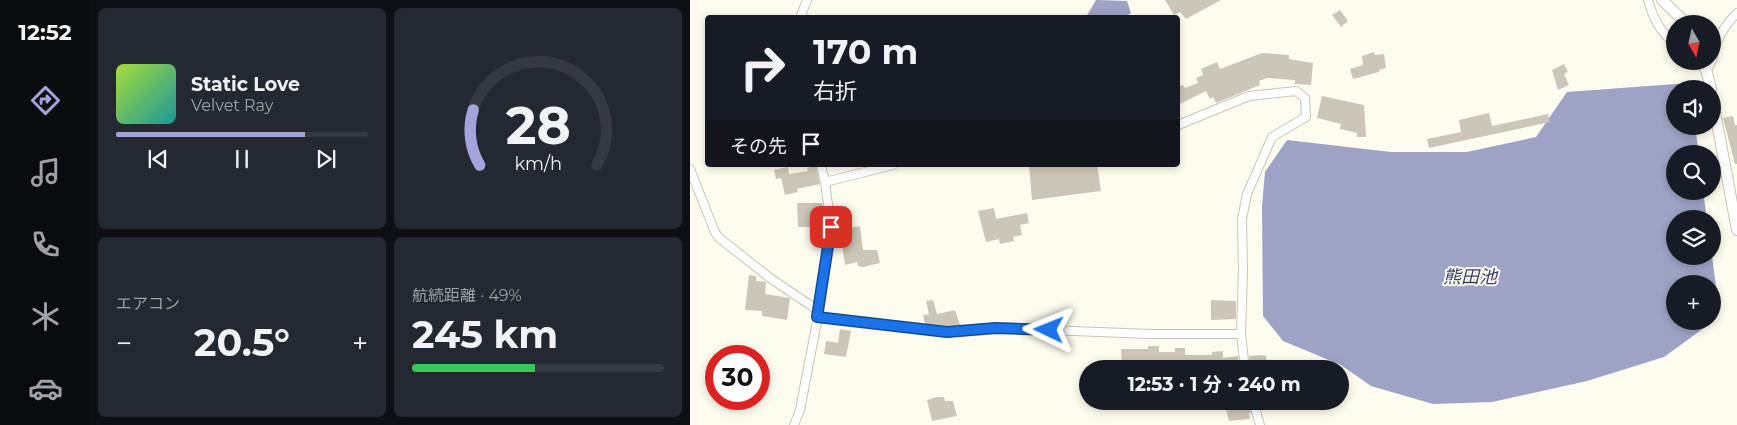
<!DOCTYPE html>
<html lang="ja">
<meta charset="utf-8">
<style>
body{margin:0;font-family:Montserrat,"Noto Sans JP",sans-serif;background:#242831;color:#f1f3f6;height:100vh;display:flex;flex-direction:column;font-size:19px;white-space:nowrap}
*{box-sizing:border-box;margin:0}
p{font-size:16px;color:#9ea1a6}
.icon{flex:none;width:28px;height:28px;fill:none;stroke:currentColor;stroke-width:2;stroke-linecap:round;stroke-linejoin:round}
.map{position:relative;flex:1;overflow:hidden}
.panel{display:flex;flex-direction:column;gap:8px;padding:8px;background:#0d0f14;width:600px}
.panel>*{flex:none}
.banner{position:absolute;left:15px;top:15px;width:475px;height:152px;border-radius:5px;box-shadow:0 2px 8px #0003;background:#171b24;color:#f1f3f6;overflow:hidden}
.needle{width:32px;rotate:171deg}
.controls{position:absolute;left:976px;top:15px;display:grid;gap:10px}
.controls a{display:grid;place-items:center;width:55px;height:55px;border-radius:50%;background:#171b24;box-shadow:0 2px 8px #0003;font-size:25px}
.speed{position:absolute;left:15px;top:345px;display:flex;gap:10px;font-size:25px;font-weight:700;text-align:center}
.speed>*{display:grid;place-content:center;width:65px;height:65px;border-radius:50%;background:#171b24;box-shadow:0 2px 8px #0003;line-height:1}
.speed .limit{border:8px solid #d22;background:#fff;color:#111}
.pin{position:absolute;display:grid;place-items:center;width:42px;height:42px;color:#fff;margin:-21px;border-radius:10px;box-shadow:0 2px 8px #0006}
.me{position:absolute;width:55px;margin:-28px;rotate:272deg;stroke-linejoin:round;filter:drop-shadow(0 0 4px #0008)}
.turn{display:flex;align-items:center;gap:18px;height:105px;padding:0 25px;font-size:22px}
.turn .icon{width:65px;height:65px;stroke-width:2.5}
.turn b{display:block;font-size:35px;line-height:42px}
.then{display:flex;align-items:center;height:48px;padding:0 25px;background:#0003;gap:10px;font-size:19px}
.big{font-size:38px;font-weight:700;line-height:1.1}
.panel .tile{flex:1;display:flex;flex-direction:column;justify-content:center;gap:8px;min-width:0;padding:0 18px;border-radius:8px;background:#242831}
.panel .dial{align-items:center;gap:0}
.dial svg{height:130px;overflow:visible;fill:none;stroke:#363941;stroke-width:7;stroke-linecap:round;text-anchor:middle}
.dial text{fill:#f1f3f6;stroke:none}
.song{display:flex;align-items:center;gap:15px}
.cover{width:60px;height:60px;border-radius:8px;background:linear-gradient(135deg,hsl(80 70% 55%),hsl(180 70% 35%))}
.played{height:5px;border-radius:2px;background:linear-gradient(90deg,#a2a4db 75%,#363941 75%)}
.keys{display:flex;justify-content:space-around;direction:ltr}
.heat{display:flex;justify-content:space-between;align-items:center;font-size:28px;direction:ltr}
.charge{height:8px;border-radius:4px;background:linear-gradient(90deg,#34c759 49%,#363941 0)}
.panel .tiles{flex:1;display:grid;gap:8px;grid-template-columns:repeat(2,1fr)}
.trip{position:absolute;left:389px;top:360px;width:270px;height:50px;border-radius:25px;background:#171b24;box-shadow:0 2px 8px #0003;font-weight:700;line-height:50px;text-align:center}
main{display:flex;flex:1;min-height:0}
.tabs{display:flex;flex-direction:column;width:90px;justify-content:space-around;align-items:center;background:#090b0e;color:#9ea1a6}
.tabs .icon{width:35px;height:35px}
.tabs .on{color:#a2a4db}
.tabs b{font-size:22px;color:#f1f3f6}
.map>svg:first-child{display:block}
.water{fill:#9ca3c4}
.building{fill:#cbc6b8}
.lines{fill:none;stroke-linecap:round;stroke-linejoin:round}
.minor-casing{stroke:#c9c5b6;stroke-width:10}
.tertiary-casing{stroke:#c9c5b6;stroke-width:12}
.minor{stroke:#fff;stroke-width:8}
.tertiary{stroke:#fff;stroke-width:10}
.route-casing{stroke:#114b97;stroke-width:12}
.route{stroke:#1a73e8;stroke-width:9}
.labels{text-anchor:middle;stroke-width:4;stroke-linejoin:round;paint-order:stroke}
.water-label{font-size:18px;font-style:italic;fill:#39406e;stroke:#fefbef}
</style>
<main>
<nav class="tabs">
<b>12:52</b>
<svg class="icon on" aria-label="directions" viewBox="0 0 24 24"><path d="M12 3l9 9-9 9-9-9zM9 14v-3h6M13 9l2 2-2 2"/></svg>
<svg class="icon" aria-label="music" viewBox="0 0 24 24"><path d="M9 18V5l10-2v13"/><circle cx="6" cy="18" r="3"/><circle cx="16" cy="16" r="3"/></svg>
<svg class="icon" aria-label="phone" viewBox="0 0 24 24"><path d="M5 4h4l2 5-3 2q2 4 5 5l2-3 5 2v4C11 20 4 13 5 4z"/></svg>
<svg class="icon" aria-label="climate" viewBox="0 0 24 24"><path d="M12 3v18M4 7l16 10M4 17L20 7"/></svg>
<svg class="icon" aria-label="car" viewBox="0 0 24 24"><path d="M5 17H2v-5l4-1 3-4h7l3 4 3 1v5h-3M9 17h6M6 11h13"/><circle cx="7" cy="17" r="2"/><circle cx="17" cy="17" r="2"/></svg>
</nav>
<section class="panel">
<div class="tiles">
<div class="tile">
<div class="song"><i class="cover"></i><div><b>Static Love</b><p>Velvet Ray</p></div></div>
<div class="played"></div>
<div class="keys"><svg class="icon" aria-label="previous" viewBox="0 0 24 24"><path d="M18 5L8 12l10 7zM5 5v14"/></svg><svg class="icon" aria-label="pause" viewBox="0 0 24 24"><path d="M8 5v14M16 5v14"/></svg><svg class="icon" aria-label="next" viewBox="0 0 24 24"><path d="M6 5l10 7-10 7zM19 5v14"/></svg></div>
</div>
<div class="tile dial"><svg viewBox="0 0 100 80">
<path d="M14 69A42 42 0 1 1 86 69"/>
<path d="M14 69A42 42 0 0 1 10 35" stroke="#a2a4db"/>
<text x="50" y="56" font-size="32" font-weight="700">28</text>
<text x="50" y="72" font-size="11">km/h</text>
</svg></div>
<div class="tile"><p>エアコン</p>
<div class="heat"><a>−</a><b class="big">20.5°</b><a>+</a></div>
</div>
<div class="tile"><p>航続距離 · 49%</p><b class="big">245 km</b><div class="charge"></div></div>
</div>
</section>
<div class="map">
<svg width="1047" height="425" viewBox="0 0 1047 425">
<rect width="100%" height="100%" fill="#fefbef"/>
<path class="water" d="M406 0 437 1 441 13 435 17H396Z
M999 83 1000 89H985V126H1005L1009 154H985V191H1013L1017 219H985V256H1022L1027 294 1023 306 1022 284H985V321H1017L1014 328 974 357 897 381 802 402 743 404 681 386 651 365 593 341 573 316 572 206 575 172 597 140 701 152H777L846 137 877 92Z"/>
<path class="building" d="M475 0H531L496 19 490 12 484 15Z
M650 10 658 21 651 27 642 15Z
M684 52 685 55 694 54 696 68 689 70V72L663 79 660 69 673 65 672 56Z
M572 53 599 55V59L623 63 621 85 605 84V80L577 78 569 81 570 85 526 103 523 97 520 99 516 91 488 105V87L493 85 495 88 508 83 506 78 513 75 511 69 527 62 530 69Z
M874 64 878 72 874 74 879 85 868 90 862 70Z
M632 96 674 105 676 137H667V133L650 129 651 124 627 118Z
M799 113 802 126 858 114 860 122 739 148 737 139 771 132 769 120Z
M1043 116 1045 125H1047V164H1045L1033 118Z
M339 165H407L411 191 342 200Z
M126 166 130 184 107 189 108 192 95 195 91 178 86 179 84 170 98 167 99 174 118 171 117 168Z
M107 203H132L134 214H129V221L125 222 124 227H108Z
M304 208 306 219 337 213 339 223 330 225 332 235 323 237 324 241 310 244 309 239 296 242 288 211Z
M170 226 173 250H187L190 263 173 267 168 266 167 262 155 265 150 230Z
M59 275 66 276V281L76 282 75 294 100 298 97 320 72 316V311L55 310Z
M243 300 247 314 265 310 270 325 257 326 235 324 233 315 239 314 236 301Z
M521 300 546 301V319L521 320Z
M150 329 161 331 156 357 134 354 136 341 148 343Z
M458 346H469V352H485V348H495V355H522V352L533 351V358L548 356 549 369H432L431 349H458Z
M572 355 576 356 577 364 560 365 559 356Z
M246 397H254L255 401H263L267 416 242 421 237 400Z
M534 401H558L561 413H559L560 419 539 421Z"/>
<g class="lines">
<defs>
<path id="minor" d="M958 0C963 18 970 32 985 44
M110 18 117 0
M1006 61 1016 70C1023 62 1023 57 1025 47 1030 33 1037 23 1047 13
M488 125 559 96 606 91 615 98 616 117 582 137 557 194 552 219 553 270 551 334 555 369
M0 169 24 230 28 237 80 278 129 311
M135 182 203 165
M127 317 257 332 306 328 460 334H551
M563 401 570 425
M104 425 110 410 129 311 141 227 135 182 131 165"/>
<path id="tertiary" d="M972 0 997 24
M1014 61 1021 89
M1022 96 1047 230"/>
</defs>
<use href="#minor" class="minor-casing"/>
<use href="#tertiary" class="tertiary-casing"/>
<use href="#minor" class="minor"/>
<use href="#tertiary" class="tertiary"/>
</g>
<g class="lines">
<defs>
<path id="route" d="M141 227 127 317 257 332 306 328 359 330"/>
</defs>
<use href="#route" class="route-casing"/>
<use href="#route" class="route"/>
</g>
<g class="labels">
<g class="water-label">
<text x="780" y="283">熊田池</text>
</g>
</g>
</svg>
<div class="controls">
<a><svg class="needle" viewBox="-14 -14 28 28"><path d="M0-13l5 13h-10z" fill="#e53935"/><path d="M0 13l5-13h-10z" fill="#9ea1a6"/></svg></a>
<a><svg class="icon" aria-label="sound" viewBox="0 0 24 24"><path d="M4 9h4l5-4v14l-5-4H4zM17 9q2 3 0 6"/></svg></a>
<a><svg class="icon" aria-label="search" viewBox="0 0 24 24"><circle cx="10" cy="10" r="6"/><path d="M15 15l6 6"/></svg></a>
<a><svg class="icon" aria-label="layers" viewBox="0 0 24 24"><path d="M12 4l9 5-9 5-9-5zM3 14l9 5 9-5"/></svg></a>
<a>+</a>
</div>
<div class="speed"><div class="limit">30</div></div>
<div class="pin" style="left:141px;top:227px;background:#d93025"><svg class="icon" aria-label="arrive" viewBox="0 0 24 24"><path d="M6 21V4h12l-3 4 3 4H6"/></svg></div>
<svg class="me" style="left:359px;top:330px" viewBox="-20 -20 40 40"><path d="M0-17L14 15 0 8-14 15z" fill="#1a73e8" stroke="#fff" stroke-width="4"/></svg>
<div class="trip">12:53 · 1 分 · 240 m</div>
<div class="banner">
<div class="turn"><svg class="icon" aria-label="right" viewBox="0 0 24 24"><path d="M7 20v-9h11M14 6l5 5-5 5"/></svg><div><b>170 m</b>右折</div></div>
<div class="then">その先<svg class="icon" aria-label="arrive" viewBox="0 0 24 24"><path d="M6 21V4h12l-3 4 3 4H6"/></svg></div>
</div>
</div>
</main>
